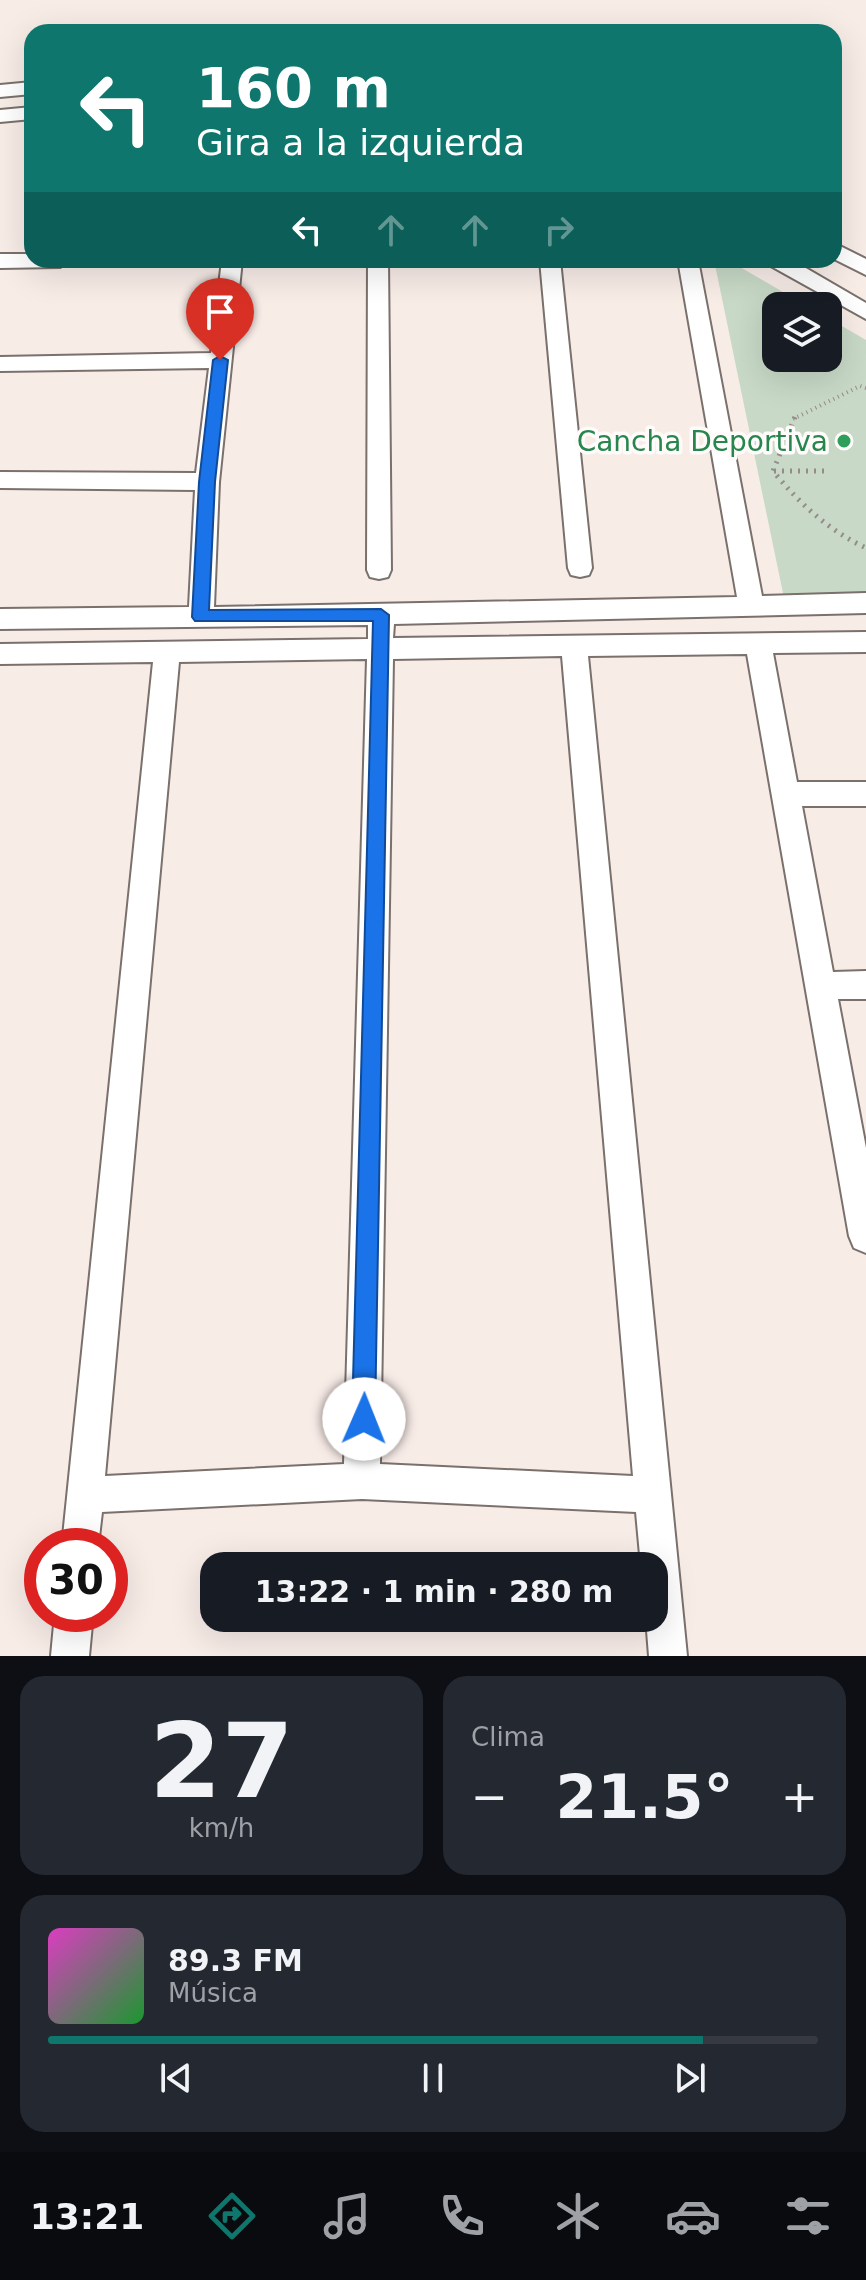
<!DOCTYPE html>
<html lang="es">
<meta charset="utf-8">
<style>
body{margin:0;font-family:"DejaVu Sans",sans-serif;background:#242831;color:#f1f3f6;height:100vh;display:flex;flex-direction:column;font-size:30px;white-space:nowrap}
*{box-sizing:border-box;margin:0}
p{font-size:26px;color:#9ea1a6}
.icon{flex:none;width:44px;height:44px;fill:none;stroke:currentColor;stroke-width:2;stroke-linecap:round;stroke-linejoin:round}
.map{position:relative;height:1656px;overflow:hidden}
.drawer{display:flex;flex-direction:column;gap:20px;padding:20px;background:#0d0f14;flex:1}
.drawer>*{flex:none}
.banner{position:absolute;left:24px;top:24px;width:818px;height:244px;border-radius:24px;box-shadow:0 8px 32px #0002;background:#0f766e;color:#fff;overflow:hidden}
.tools{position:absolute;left:762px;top:292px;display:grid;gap:16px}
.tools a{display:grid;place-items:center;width:80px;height:80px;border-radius:16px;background:#171b24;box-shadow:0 8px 32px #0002;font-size:40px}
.speed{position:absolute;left:24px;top:1528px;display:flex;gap:16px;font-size:40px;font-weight:700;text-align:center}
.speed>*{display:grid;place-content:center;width:104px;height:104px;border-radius:50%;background:#171b24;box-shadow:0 8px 32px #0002;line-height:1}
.speed .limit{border:12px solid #d22;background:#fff;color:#111}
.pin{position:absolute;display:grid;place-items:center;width:68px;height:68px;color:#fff;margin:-82px -34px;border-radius:50% 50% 50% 0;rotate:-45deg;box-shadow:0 0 8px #0007}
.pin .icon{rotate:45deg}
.me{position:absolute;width:88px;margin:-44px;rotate:1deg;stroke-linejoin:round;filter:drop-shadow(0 0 6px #0008)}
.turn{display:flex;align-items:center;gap:28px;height:168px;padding:0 40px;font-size:36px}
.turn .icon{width:104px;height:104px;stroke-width:2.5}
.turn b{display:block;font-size:56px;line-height:68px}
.lanes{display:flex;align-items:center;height:76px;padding:0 40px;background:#0003;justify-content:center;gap:40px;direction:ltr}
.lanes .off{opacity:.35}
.big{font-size:60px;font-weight:600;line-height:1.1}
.drawer .widget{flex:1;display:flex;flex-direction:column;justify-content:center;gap:12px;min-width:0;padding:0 28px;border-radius:24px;background:#242831}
.drawer .dial{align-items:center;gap:0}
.dial b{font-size:104px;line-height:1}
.song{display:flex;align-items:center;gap:24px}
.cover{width:96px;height:96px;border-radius:12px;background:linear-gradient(135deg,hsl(310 70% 55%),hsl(130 70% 35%))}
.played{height:8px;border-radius:4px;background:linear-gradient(90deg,#0f766e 85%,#363941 85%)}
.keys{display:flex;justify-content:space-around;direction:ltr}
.heat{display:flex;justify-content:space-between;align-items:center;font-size:44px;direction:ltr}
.drawer .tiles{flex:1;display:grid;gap:20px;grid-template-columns:1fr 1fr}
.widget:last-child{grid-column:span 2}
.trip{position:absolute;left:200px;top:1552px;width:468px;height:80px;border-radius:24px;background:#171b24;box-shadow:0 8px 32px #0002;font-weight:600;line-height:80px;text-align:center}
.menu{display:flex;height:128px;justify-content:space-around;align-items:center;background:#090b0e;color:#9ea1a6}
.menu .icon{width:56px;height:56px}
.menu .on{color:#0f766e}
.menu b{font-size:36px;color:#f1f3f6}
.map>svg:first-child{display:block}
.green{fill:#c8d9c7}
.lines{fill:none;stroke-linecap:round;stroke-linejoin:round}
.minor-casing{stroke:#7a706c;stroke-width:4}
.path-far1{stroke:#948c88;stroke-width:4;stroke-dasharray:1 4;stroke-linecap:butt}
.path{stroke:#948c88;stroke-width:5;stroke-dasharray:2 6;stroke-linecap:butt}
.minor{fill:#fff;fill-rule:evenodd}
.route{fill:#1a73e8;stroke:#114b97;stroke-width:2}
.leisure-dot{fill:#2e9e5b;stroke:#fefbfa;stroke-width:3}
.labels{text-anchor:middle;stroke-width:7;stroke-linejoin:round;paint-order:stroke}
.leisure-label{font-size:28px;fill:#27864d;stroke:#fefbfa;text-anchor:end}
</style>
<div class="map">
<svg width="866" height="1656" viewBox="0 0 866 1656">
<rect width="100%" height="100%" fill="#f8ece7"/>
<path class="green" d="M714 260H728L807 306H776V358H828V318L866 340V596L784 598Z"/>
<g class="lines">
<defs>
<path id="minor" d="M32 82V94L0 97V85Z
M32 107V119L0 122V110Z
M834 243 866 259V275L834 259Z
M0 254H32V260H70L60 267 0 268Z
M222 260H242L219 482 214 607 737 597 678 260H698L762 596 866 593V613L394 624 393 638 866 632V652L773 653 797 782H866V806H802L833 972 866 971V999H838L866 1148V1253L854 1248 849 1236 747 654 588 656 687 1656H649L646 1618H654V1566H641L636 1512 362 1499 102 1512 98 1546H62L153 662 0 664V644L368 639V625L0 629V609L189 607 195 490 0 488V472L196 473 209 368 0 371V357L211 353ZM562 656 633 1476 380 1464 393 659ZM367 659 344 1464 105 1476 179 662Z
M368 260H388L391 570 388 577 379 579 370 577 367 570Z
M540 260H560L592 568 589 575 580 577 571 575 568 568Z
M766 260H792L866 303V319L769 265Z
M55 1614H93L89 1656H51Z"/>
</defs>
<use href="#minor" class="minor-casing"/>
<path class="path-far1" d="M793 419 860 386 866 388"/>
<path class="path" d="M795 417 773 471C800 504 828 530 866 548
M774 471H830"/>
<use href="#minor" class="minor"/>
</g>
<path class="route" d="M220 356 228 360 215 482 209 610 381 609 389 615 375 1419 372 1428 364 1431 356 1428 352 1419 373 621H195L192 617 199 482 213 360Z"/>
<circle class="leisure-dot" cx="844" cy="441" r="8"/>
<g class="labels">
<g class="leisure-label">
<text x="828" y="451">Cancha Deportiva</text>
</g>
</g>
</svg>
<div class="tools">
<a><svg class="icon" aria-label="layers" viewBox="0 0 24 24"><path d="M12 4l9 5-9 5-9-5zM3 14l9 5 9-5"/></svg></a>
</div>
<div class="speed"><div class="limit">30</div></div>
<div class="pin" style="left:220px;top:360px;background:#d93025"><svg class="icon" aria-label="arrive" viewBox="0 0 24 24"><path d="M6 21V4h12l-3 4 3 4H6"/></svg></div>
<svg class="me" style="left:364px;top:1419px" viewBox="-20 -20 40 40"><circle r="19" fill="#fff"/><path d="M0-13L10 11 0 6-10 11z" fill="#1a73e8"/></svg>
<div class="trip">13:22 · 1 min · 280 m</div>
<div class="banner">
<div class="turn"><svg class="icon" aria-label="left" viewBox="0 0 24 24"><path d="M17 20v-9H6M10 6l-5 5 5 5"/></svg><div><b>160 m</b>Gira a la izquierda</div></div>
<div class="lanes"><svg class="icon" aria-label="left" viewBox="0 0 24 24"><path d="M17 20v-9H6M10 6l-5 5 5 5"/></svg><svg class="icon off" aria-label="ahead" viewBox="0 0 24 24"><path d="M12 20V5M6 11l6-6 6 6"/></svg><svg class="icon off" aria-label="ahead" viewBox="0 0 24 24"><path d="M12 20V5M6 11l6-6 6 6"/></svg><svg class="icon off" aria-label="right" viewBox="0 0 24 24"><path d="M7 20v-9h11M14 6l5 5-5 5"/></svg></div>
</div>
</div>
<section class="drawer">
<div class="tiles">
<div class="widget dial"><b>27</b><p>km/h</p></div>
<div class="widget"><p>Clima</p>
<div class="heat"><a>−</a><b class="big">21.5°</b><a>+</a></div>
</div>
<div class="widget">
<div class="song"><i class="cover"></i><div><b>89.3 FM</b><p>Música</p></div></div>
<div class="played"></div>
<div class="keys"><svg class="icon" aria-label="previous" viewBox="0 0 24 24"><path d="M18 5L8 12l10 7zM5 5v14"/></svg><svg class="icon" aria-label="pause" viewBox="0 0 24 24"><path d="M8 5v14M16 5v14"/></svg><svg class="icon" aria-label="next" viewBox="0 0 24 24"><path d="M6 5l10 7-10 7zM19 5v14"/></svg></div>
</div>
</div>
</section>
<nav class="menu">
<b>13:21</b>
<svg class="icon on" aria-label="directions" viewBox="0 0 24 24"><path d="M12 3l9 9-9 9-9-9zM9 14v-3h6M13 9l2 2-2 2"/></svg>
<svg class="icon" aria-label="music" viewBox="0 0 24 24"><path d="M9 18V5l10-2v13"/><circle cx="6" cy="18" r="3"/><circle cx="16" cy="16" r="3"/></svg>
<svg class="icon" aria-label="phone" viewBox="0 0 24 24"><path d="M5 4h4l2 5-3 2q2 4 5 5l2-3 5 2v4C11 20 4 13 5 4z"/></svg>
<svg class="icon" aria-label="climate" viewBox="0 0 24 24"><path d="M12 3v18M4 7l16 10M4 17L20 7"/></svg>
<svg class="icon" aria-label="car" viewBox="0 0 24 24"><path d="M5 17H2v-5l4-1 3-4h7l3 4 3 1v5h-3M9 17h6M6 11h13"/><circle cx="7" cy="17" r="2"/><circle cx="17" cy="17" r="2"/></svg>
<svg class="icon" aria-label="filters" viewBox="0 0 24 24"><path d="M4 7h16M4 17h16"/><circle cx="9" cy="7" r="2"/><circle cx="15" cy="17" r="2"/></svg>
</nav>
